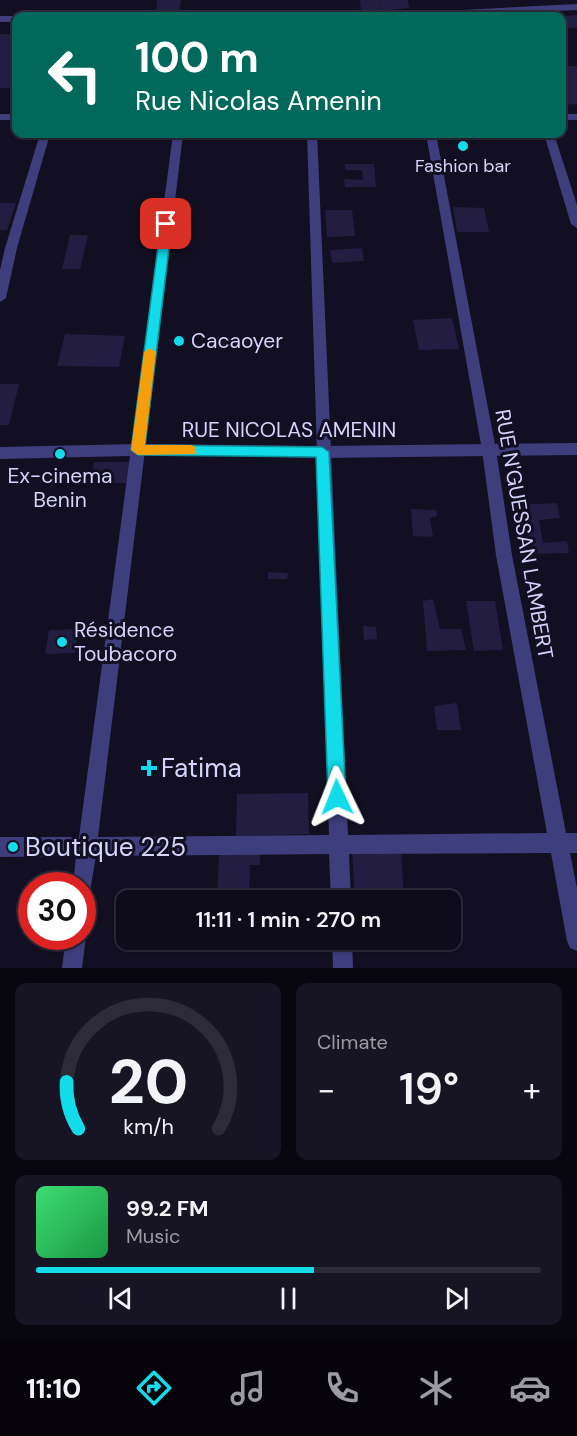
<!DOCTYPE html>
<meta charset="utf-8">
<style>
body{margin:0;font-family:"DM Sans",sans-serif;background:#171423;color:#f1f3f6;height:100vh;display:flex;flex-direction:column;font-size:22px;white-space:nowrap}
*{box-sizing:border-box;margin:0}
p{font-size:20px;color:#9b9ba2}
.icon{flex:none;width:33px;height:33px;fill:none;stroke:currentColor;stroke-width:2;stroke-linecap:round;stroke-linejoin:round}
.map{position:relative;height:968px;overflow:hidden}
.details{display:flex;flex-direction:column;gap:15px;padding:15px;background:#08060e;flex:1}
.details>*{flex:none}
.banner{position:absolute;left:12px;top:12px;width:554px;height:126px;border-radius:12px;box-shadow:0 2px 4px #0004,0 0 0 2px #2e2b39;background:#00695c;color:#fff;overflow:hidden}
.speed{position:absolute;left:18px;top:872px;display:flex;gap:12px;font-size:30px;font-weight:700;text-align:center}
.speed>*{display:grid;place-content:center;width:78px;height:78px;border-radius:50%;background:#0e0b1a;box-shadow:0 2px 4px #0004,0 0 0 2px #2e2b39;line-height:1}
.speed .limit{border:9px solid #d22;background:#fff;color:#111}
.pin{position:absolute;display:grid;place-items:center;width:51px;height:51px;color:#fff;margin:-26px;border-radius:12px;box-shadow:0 3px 9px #0006}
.me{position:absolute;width:66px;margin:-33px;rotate:358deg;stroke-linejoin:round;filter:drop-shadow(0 0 4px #0008)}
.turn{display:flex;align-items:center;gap:21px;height:126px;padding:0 24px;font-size:27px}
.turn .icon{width:78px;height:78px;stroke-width:2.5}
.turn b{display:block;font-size:42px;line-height:51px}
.big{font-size:45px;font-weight:600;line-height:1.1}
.details .tile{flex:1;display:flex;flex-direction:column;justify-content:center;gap:9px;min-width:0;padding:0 21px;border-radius:12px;background:#171423}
.details .dial{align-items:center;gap:0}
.dial svg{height:156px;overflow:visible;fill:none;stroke:#2e2b39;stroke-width:7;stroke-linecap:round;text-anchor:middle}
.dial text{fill:#f1f3f6;stroke:none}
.song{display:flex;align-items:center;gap:18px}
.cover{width:72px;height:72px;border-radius:9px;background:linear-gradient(135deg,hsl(140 70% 55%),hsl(140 70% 35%))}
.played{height:6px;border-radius:3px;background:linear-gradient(90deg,#12dce9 55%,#2e2b39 55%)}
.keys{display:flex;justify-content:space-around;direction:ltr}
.heat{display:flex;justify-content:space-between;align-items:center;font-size:33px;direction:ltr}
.details .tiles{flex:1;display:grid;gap:15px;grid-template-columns:1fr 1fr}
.tile:last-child{grid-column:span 2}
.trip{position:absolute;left:116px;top:890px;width:345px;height:60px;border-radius:12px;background:#0e0b1a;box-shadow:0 2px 4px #0004,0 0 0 2px #2e2b39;font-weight:600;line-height:60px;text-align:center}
.menu{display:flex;height:96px;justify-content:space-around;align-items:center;background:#06040a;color:#9b9ba2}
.menu .icon{width:42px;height:42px}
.menu .active{color:#12dce9}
.menu b{font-size:27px;color:#f1f3f6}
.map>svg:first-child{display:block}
.building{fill:#231d41}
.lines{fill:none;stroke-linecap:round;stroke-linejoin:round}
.minor{fill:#3e3e7d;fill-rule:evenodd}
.tertiary{fill:#3e3e7d;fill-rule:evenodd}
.route{fill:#12dce9;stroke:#0c8f97;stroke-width:1.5}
.slow{fill:#f59e0b}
.poi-dot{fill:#12dce9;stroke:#120f22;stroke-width:2}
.labels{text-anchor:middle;stroke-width:6;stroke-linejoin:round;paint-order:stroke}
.far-poi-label{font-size:18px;fill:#d6d3fc;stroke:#120f22}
.poi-label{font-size:21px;fill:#d6d3fc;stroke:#120f22;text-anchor:start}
.street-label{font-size:21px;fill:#d6d3fc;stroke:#120f22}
.near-poi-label{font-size:26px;fill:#d6d3fc;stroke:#120f22;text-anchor:start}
</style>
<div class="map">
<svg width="577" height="968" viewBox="0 0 577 968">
<rect width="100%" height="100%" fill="#120f22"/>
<path class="building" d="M157 0H181L179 13H156Z
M360 0H408L409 8 382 11 379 3 381 11H361Z
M577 15V28L561 29V16Z
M0 34H16V68L10 88H0Z
M561 66H577V104L561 105Z
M345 164H374L376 187H345L344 179 363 180 362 170H345Z
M0 203H16L7 230H0Z
M453 207 484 208 489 232H457Z
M325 210H352L355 236 327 237Z
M70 235H88L80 269H62Z
M362 248 364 261 332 263 330 250Z
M452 318 459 349 419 350 413 320Z
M65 334 125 336 119 367 57 366Z
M0 384H19L9 425H0Z
M94 462H131L128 483H91Z
M557 503 560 518 539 520 543 543 567 541 569 553 523 554 515 505Z
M411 509 436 510 437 516 430 518 433 537 413 536Z
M268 572 288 573 287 579H268Z
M433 599 440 629H461L466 650 427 651 423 601Z
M466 601H495L503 650 474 651Z
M363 626 376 627 377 639 364 640Z
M78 629 75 653 45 654 49 630Z
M457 703 461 730H437L434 706Z
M308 793 309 834 236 836 237 794Z
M352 850H401L404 900H355Z
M260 852V865H250L249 900H217L219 853Z"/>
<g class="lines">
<path class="minor" d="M577 4V10L447 16H303L308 13 423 12Z
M0 16H17L16 22H0Z
M40 134H50L17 248 6 298 0 302V270L5 248Z
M307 134H317L348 835 547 833 496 555 482 450 426 134H436L496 450 512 555 566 833H577V853H570L577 888V951L570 948 567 941 551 853 349 854 351 900H331L329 854 96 856 89 897 82 900V885H73L76 856 0 857V837H79L130 456 0 459V447L138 444 145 450 98 837 329 835Z
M544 134H554L577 205V228L571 224Z
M82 928 86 936 82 968H62L66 936H82Z
M332 939H352L353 968H333Z"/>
<path class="tertiary" d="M0 114H16V120H0Z
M561 114H577V120H561Z
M173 134H183L146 444 322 446 577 443V455L322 458 133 454 131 450Z"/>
</g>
<path class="route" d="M166 220 172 224 145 445 322 447 329 452 346 797 343 803 337 806 331 803 328 797 316 457 138 455 131 450 161 224Z"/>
<path class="slow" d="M150 348 156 352 145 445H191L196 447V454L138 455 131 450 144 352Z"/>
<g class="poi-dot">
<circle cx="463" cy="146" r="6"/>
<circle cx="179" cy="341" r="6"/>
<circle cx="60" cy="454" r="6"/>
<circle cx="62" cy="642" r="6"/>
<path d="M146 759h6v6h6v6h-6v6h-6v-6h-6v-6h6z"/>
<circle cx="13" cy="847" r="6"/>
</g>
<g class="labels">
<g class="far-poi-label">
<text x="463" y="172">Fashion bar</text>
</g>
<g class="poi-label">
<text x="191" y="348">Cacaoyer</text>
<text x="60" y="483" text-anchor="middle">Ex-cinema<tspan x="60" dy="24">Benin</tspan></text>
<text x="74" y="637">Résidence<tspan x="74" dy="24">Toubacoro</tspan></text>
</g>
<g class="street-label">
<text x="289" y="437">RUE NICOLAS AMENIN</text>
<text transform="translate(524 534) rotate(80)" y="7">RUE N'GUESSAN LAMBERT</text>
</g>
<g class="near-poi-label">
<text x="161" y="777">Fatima</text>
<text x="25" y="856">Boutique 225</text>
</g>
</g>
</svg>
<div class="speed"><div class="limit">30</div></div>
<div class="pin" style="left:166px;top:224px;background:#d93025"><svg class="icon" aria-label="arrive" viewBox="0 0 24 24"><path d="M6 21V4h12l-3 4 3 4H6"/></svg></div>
<svg class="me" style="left:337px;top:797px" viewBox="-20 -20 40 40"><path d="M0-17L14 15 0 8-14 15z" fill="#12dce9" stroke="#fff" stroke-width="4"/></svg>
<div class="trip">11:11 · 1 min · 270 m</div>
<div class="banner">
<div class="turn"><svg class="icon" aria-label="left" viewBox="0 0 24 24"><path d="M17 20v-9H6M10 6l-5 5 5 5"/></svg><div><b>100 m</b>Rue Nicolas Amenin</div></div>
</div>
</div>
<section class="details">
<div class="tiles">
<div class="tile dial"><svg viewBox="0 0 100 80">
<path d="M14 69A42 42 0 1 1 86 69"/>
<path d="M14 69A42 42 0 0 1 8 45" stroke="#12dce9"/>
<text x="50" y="56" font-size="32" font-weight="700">20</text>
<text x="50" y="72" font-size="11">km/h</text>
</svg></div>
<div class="tile"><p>Climate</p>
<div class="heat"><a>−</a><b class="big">19°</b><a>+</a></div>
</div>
<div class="tile">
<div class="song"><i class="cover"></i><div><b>99.2 FM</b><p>Music</p></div></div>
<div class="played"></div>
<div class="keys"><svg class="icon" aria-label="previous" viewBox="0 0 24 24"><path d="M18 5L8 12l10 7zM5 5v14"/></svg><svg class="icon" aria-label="pause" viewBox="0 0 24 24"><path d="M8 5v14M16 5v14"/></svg><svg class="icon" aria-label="next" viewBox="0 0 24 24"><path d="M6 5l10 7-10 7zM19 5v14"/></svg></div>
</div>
</div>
</section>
<nav class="menu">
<b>11:10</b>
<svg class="icon active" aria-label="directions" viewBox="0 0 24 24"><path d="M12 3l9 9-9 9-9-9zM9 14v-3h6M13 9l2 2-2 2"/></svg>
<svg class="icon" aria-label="music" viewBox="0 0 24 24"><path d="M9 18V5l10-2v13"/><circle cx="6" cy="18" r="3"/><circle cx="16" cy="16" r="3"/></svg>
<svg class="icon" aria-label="phone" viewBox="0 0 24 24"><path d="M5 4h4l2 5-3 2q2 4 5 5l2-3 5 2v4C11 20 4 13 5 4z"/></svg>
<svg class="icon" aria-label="climate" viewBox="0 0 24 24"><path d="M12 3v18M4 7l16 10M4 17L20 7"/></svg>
<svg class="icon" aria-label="car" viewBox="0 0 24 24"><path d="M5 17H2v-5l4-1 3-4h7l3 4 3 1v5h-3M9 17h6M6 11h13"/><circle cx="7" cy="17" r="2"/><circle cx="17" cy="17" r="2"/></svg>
</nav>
